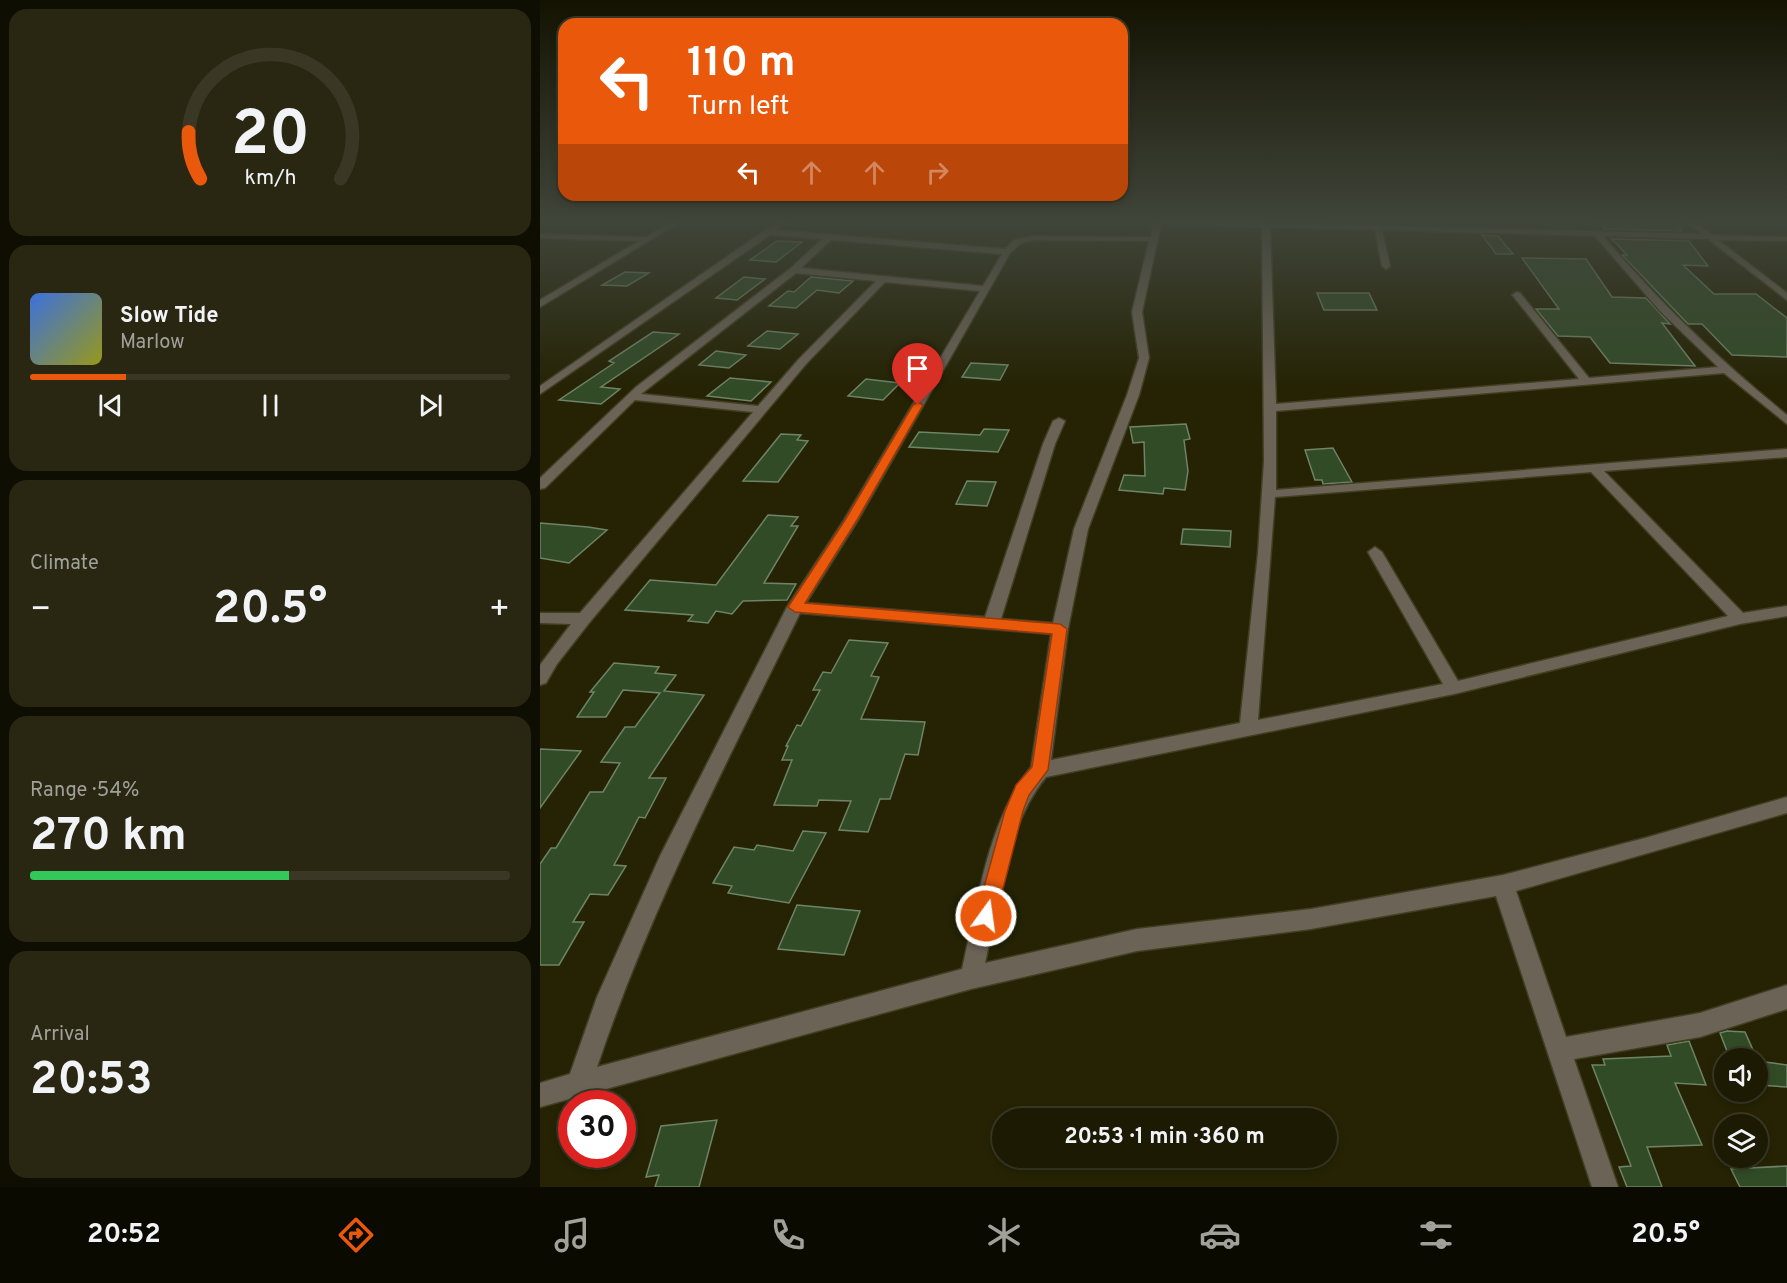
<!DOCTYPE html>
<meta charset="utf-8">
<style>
body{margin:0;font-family:Overpass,sans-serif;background:#292712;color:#f1f3f6;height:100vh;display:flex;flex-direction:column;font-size:22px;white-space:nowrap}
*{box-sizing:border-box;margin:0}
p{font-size:20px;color:#a0a19a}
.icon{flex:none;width:33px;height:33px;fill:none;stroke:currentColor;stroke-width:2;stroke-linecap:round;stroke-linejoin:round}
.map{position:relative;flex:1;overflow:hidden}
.side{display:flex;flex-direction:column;gap:9px;padding:9px;background:#0f0e02;width:540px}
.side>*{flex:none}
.banner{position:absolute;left:18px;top:18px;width:570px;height:183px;border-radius:18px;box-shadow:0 3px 9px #0003,0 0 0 2px #3a3825;background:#ea580c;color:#fff;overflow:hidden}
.fabs{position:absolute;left:1174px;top:1048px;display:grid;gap:12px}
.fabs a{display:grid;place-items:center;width:54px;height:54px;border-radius:50%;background:#1c1a03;box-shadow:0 3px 9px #0003,0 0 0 2px #3a3825;font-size:30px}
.speed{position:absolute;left:18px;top:1090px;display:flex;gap:12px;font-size:30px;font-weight:700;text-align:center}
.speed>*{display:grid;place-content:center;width:78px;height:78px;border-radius:50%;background:#1c1a03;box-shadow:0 3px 9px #0003,0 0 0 2px #3a3825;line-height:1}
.speed .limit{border:9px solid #d22;background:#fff;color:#111}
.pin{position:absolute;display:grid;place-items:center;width:51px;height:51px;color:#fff;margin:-62px -26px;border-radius:50% 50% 50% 0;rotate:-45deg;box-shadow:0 0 6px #0007}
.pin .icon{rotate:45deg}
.me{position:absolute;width:66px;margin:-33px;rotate:14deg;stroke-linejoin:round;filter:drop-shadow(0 0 4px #0008)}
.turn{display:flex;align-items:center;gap:21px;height:126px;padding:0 30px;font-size:27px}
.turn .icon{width:78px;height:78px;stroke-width:2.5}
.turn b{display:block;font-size:42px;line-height:51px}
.lanes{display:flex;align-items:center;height:57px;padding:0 30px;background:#0003;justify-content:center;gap:30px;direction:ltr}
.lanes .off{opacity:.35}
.big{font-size:45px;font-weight:700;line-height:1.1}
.side .card{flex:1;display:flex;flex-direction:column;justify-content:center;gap:9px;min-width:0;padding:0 21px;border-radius:18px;background:#292712}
.side .dial{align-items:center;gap:0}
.dial svg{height:156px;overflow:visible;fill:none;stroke:#3a3825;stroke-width:7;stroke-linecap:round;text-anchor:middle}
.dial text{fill:#f1f3f6;stroke:none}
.song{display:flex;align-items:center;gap:18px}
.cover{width:72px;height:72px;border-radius:9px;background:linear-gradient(135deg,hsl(220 70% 55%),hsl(60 70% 35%))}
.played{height:6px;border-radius:3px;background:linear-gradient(90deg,#ea580c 20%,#3a3825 20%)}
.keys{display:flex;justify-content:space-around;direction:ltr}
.heat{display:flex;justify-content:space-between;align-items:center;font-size:33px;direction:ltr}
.charge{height:9px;border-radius:4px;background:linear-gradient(90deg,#34c759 54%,#3a3825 0)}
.trip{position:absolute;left:452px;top:1108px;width:345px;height:60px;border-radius:30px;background:#1c1a03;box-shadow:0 3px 9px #0003,0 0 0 2px #3a3825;font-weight:700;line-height:60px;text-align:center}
.dock{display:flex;height:96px;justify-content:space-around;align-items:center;background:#0b0a01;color:#a0a19a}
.dock .icon{width:42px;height:42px}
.dock .current{color:#ea580c}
.dock b{font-size:27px;color:#f1f3f6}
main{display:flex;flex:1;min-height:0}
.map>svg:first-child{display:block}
.building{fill:#324b27;stroke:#6f8367;stroke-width:1.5}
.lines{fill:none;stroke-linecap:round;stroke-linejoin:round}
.minor-casing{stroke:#413f22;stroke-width:3}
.minor{fill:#6c6357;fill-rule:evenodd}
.route{fill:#ea580c;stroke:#983908;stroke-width:1.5}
</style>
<main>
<section class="side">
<div class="card dial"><svg viewBox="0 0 100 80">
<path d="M14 69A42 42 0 1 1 86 69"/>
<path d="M14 69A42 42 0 0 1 8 45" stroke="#ea580c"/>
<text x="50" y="56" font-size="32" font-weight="700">20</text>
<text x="50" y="72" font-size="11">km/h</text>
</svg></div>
<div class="card">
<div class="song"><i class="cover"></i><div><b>Slow Tide</b><p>Marlow</p></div></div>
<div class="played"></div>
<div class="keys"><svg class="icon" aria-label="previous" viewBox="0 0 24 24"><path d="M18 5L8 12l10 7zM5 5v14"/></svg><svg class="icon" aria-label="pause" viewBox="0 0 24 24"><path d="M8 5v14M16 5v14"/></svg><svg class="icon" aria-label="next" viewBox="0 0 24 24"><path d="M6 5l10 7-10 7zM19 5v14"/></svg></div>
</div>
<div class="card"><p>Climate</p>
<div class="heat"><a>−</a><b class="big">20.5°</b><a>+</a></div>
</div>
<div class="card"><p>Range · 54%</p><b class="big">270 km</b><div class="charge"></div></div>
<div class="card"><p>Arrival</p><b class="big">20:53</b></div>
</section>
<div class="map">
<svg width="1247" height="1187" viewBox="0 0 1247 1187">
<rect width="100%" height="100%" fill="#252304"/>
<path class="building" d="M1058 222H1135L1142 231 1064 229Z
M942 235 958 236 973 254H956Z
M1072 239 1149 241 1168 266 1143 265 1174 294H1216L1247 318V357L1192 355 1162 324H1148L1086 259 1082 255H1087Z
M237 241 262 242 236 262 210 260Z
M982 258 1046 259 1072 297 1106 298 1130 324 1122 323 1155 366 1070 363 1050 337 1018 336 996 309H1019Z
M85 272 109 273 87 286 62 285Z
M204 277 225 279 197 300 176 298Z
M271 277 313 281 299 293 277 290 256 308 229 306 248 291 254 292Z
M777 293H829L837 310H784Z
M227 331 258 334 240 349 208 346Z
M113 332 139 334 61 387 80 389 61 404 19 400 74 363 69 361Z
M176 351 206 355 189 368 159 365Z
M431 363 468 365 460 380 422 377Z
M190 378 231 382 211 401 167 396Z
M326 379 360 383 343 400 308 396Z
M646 424 650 439 644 440 648 471 645 490 624 488 623 494 579 490 584 475 605 476 604 442 593 443 590 427Z
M444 429 469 430 458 452 369 447 379 432 440 435Z
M241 434 261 435 257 440 268 441 238 482 203 481Z
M793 448 812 482 783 484 782 480H775L765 450Z
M427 481 456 482 447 506 416 504Z
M228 515 258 517 251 526H258L224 583 256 584 247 600 203 601 192 614 176 611 168 623 148 621 153 615 85 610 110 580 176 585Z
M0 523 48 527 67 530 29 563 0 558Z
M643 529 691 531 690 547 641 544Z
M309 640 348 643 331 676 339 677 321 719 385 722 378 755 365 754 350 799H340L328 832 299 830 311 801 279 800 277 806 234 805 252 760H242L248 746H246L257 725 261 726 280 690H273L283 672 291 673Z
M74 663 119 667 115 673 136 675 124 691 164 695 109 778H126L105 818 99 817 79 856 74 865 86 866 68 895 50 894 33 922H44L19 965H0V864L11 848H16L50 792H63L80 763 61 762 85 727H95L120 693 83 690 66 717H37L54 692H50Z
M0 749 41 751 0 808Z
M263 831 286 833 249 903 188 893 192 886 173 883 194 847 214 850 217 845 253 851Z
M257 905 320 911 304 955 238 949Z
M1187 1031 1205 1032 1217 1059H1190L1180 1033Z
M1149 1041 1166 1085 1135 1083 1162 1145 1107 1147 1122 1187H1087L1079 1167 1091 1166 1052 1065H1065L1063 1059 1131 1056 1127 1045Z
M1218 1061 1247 1065V1087L1218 1085Z
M177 1120 159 1187H115L119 1175 106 1177 121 1126Z
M1247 1166V1187H1200L1191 1169Z"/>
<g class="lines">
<defs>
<path id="minor" d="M131 222H140L0 307V300L99 241 0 238V234L106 237Z
M237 222H246L236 230 465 249 474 240 492 236 611 237 614 222H702L1162 234 1147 222H1156L1172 235 1247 237V241L1178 240 1247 293V300L1168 239 1063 236C1119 302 1180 361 1247 415V424L1184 373 736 411V490L1247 449V457L1064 471 1203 613 1247 606V616L1200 624 914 694 506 777C465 827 459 902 445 963L597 929 771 909 963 875 1105 838 1247 797V813L976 891 1026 1037 1160 1013 1247 985V1009L1160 1037 1034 1059 1078 1187H1052L956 896 771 929 597 951 431 989 0 1107V1083L30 1074 57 997 120 856 247 607 304 520 440 291 345 282 266 364 49 623 17 664 6 683 0 685V665L31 624 0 623V613H40L213 412 95 400 5 488 0 489V478L96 387 251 268 282 239 230 235 0 394V386ZM621 224 722 227 724 461 718 553 700 723 511 760 528 629 548 529 599 395 609 358 602 312ZM730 227 835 230 842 266 846 269 850 266 842 230 1055 236 1120 311 1178 367 1049 378 980 293 977 292 972 295 974 297 1039 379 736 404ZM291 240 462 254 443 286 261 268ZM492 240 609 241 592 312 599 358 587 395 534 529 513 623 461 619 515 444 525 421 519 418 513 421 503 444 445 617 266 603 318 520 470 253 480 244ZM256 273 336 281 258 360 218 406 101 394ZM1051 472 1188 616 918 681 842 552 835 547 828 552 903 684 718 720 735 497ZM260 613 511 634 491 767C448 819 437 905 422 969L57 1067C110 909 187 762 260 613Z"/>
</defs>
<use href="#minor" class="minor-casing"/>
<use href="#minor" class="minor"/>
</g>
<linearGradient id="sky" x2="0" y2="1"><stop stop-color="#141302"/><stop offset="0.57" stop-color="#40453a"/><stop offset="1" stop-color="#40453a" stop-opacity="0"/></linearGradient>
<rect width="1247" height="388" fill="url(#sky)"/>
<path class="route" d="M378 402 383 405 317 520 265 603 520 624 527 629 508 770 489 795 483 811 456 916 453 923 446 926 439 923 436 916 465 811 476 785 492 767 512 634 255 612 248 607 305 520 373 405Z"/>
</svg>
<div class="fabs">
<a><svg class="icon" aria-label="sound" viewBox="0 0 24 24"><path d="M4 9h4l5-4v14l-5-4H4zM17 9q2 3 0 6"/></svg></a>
<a><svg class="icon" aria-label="layers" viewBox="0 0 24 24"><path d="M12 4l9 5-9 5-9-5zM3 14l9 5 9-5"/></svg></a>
</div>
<div class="speed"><div class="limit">30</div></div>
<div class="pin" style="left:378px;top:405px;background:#d93025"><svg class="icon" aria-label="arrive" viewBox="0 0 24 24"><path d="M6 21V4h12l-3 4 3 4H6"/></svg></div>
<svg class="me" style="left:446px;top:916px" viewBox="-20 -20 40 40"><circle r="17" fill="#ea580c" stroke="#fff" stroke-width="3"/><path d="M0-11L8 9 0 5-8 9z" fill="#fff"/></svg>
<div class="trip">20:53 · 1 min · 360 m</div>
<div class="banner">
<div class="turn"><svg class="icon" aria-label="left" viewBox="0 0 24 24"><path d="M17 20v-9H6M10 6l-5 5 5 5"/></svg><div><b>110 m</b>Turn left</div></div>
<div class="lanes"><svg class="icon" aria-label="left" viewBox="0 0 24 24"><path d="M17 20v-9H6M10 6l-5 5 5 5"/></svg><svg class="icon off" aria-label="ahead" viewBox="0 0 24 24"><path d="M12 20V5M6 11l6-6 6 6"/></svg><svg class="icon off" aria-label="ahead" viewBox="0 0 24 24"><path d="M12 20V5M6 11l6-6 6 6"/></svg><svg class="icon off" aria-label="right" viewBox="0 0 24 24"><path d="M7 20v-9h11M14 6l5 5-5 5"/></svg></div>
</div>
</div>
</main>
<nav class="dock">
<b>20:52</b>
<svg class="icon current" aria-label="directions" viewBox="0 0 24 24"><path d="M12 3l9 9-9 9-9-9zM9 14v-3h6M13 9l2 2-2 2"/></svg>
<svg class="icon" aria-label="music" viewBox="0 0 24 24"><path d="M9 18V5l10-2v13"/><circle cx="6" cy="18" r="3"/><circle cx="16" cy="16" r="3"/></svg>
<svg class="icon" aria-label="phone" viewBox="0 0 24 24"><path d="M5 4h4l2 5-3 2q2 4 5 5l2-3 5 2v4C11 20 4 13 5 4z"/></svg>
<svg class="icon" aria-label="climate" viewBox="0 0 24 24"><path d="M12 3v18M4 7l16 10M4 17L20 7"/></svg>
<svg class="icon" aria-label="car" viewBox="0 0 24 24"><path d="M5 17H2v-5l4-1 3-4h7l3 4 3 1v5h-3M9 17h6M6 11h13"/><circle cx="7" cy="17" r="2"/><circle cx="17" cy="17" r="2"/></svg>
<svg class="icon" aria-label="filters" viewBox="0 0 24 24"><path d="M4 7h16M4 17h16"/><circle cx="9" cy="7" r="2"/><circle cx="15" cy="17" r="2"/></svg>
<b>20.5°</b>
</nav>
